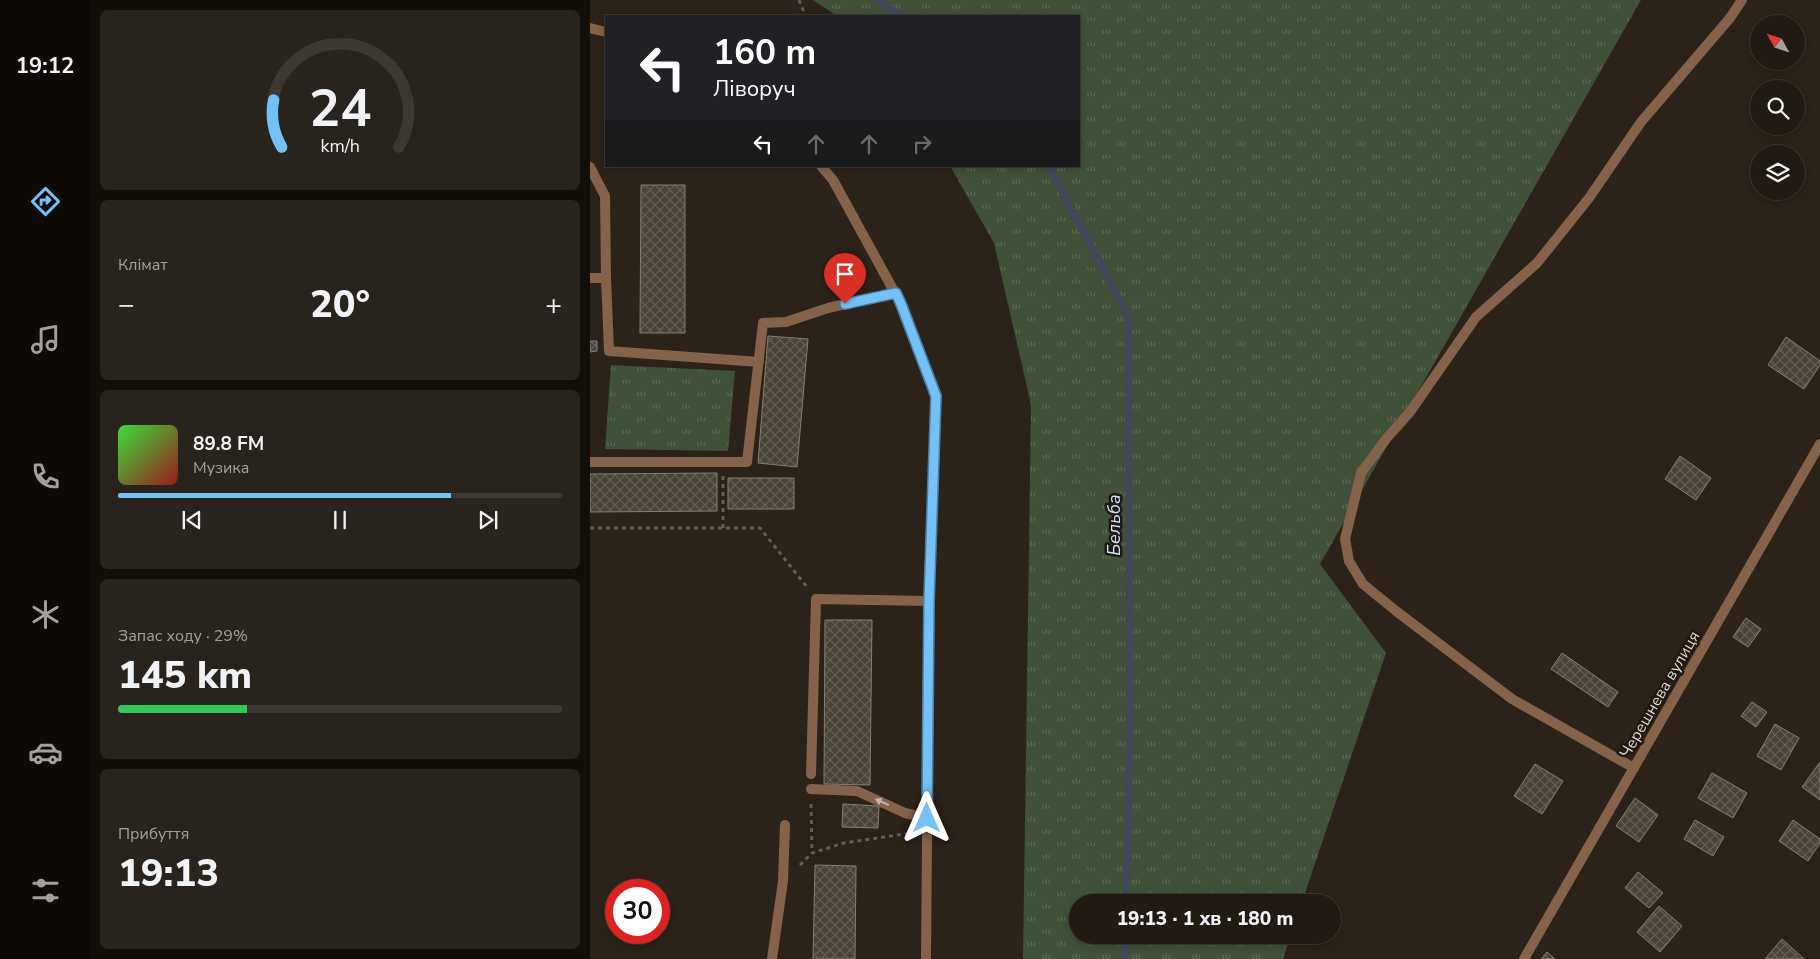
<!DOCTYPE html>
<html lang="uk">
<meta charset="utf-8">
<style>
body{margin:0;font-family:"Nunito Sans",sans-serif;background:#28231c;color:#f1f3f6;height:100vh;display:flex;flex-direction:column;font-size:19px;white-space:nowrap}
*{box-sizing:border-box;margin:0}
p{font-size:16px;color:#a2a1a0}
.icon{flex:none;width:28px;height:28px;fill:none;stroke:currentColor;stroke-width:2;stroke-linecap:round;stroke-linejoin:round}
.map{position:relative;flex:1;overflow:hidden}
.panel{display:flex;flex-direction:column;gap:10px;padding:10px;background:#120e0a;width:500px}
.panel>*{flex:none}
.hud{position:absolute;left:15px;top:15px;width:475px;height:152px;border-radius:0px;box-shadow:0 2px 8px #0003,0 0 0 1px #3d3833;background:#202124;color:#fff;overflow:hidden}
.needle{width:32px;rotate:310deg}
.tools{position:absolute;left:1160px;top:15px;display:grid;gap:10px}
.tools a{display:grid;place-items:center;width:55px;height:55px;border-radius:50%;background:#201a13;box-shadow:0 2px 8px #0003,0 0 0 1px #3d3833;font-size:25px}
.speed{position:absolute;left:15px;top:879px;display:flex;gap:10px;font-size:25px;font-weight:700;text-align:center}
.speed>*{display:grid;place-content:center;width:65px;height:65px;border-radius:50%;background:#201a13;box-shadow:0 2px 8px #0003,0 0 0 1px #3d3833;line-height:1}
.speed .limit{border:8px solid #d22;background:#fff;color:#111}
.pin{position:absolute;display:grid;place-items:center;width:42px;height:42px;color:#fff;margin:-51px -21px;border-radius:50% 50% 50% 0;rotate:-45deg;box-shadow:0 0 5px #0007}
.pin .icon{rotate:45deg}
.me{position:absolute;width:55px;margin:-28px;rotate:0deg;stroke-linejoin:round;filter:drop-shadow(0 0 4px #0008)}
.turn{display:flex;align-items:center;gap:18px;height:105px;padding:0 25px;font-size:22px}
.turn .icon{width:65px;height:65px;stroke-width:2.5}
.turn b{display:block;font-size:35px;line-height:42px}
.lanes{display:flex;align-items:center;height:48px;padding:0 25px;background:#0003;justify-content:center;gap:25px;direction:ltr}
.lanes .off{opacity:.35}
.big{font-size:38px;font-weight:800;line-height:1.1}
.panel .card{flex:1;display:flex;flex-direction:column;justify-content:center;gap:8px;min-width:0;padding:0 18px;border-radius:8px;background:#28231c}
.panel .dial{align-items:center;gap:0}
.dial svg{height:130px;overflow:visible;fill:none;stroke:#3d3833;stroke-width:7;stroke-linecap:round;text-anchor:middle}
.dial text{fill:#f1f3f6;stroke:none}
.song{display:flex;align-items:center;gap:15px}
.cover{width:60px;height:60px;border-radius:8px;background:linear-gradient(135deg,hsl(120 70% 55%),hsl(0 70% 35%))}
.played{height:5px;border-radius:2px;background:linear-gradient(90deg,#73c1f6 75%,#3d3833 75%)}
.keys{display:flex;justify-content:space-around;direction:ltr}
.heat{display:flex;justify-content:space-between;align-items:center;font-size:28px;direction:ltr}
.charge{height:8px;border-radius:4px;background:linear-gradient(90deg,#34c759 29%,#3d3833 0)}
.trip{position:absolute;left:479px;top:894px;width:272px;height:50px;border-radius:25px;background:#201a13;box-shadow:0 2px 8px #0003,0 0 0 1px #3d3833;font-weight:800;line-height:50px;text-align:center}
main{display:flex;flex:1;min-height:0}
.tab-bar{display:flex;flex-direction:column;width:90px;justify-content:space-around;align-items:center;background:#0d0a08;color:#a2a1a0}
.tab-bar .icon{width:35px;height:35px}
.tab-bar .selected{color:#73c1f6}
.tab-bar b{font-size:22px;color:#f1f3f6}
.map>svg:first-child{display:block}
.grass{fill:url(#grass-tufts)}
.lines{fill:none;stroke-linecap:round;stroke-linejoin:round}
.stream{stroke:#43475b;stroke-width:7}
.building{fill:url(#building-cross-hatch);stroke:#877f72}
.path{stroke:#665e56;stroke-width:3;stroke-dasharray:4 4;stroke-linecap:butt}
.lane{stroke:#85624a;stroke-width:10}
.street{stroke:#85624a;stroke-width:10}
.oneway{fill:#c4b5aa}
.route-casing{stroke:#4b7da0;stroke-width:12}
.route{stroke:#73c1f6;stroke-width:9}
.labels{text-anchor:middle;stroke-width:5;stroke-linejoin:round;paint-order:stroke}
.street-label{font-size:16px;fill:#dfd9d3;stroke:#211910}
.water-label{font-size:18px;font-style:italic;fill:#d1e2fc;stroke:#211910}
</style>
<main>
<nav class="tab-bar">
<b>19:12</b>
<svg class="icon selected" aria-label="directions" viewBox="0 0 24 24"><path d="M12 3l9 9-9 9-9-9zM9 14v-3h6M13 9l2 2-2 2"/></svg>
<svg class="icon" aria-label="music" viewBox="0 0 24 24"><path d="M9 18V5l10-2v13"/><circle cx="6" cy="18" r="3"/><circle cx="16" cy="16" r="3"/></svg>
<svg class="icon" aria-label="phone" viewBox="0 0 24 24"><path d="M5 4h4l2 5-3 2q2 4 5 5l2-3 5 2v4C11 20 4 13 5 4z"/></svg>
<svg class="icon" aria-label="climate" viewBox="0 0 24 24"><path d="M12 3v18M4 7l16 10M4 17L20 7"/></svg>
<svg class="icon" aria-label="car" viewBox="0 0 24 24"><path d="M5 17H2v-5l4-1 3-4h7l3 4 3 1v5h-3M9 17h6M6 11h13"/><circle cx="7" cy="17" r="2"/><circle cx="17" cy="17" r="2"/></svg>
<svg class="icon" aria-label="filters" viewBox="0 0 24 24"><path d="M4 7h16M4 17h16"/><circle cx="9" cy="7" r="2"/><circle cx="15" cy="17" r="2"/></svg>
</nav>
<section class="panel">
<div class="card dial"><svg viewBox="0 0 100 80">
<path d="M14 69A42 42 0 1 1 86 69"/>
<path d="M14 69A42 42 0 0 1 9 40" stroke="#73c1f6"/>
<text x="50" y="56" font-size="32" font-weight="700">24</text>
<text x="50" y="72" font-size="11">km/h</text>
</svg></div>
<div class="card"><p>Клімат</p>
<div class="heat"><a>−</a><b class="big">20°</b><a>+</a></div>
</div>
<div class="card">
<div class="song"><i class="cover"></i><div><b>89.8 FM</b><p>Музика</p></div></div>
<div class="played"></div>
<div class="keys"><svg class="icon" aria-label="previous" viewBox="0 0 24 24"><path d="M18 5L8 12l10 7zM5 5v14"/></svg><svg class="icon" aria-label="pause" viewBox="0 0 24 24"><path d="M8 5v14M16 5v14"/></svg><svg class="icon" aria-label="next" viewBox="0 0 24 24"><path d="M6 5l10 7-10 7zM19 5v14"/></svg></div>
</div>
<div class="card"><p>Запас ходу · 29%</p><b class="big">145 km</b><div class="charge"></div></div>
<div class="card"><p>Прибуття</p><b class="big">19:13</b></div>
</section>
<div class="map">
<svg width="1230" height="959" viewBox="0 0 1230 959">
<defs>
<pattern id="grass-tufts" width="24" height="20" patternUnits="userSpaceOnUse" patternTransform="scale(1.25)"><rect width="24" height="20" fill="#415039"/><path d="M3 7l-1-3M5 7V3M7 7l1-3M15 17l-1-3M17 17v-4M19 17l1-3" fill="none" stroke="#5c6955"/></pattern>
<pattern id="building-cross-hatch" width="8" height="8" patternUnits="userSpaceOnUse" patternTransform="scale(1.25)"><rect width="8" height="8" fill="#4a4337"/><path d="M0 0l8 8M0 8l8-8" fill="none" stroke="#645e53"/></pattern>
</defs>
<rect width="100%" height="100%" fill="#2b2219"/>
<path class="grass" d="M223 0H1051L730 564 796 653 712 902H488V935H701L693 959H433L441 405 404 243 360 166H489V16H247Z
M21 365 145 371 138 451 15 449Z"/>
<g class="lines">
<path class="stream" d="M287 0 312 16
M459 166 538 317 540 717 536 902
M535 959V935"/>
</g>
<path class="building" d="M51 185H95V333H50Z
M178 336 218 339 207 467 168 463Z
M1196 337 1230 361V365L1214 389 1178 365Z
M0 341H7V351L0 352Z
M1090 456 1121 478 1106 500 1075 479Z
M127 473V511L0 512V474Z
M138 478H204V509H138Z
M1156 618 1171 629 1158 647 1143 637Z
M235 620H282L280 785 234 784Z
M972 653 1028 692 1018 707 961 669Z
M1162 702 1177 712 1166 727 1151 716Z
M1185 724 1209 738 1191 770 1167 756Z
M1230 762V800L1212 787Z
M945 764 973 781 952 814 924 796Z
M1122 773 1157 793 1143 818 1108 798Z
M1045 798 1068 815 1049 842 1026 826Z
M253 804 289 806 288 828 252 827Z
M1105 820 1134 837 1123 856 1094 839Z
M1203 820 1230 839V843L1218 861 1189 841Z
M225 865 266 866 265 959H223Z
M1048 872 1073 893 1059 908 1035 888Z
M1069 906 1092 926 1070 952 1047 932Z
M1192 939 1214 959H1175Z
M957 952 965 959H951Z"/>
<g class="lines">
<path class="path" d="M209 0 213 10 209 16
M133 476V528
M0 528H170L217 587
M221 804 222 853
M210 865 222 853 254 843 321 833"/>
<path class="lane" d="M0 167 15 196 16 278H0
M16 278 19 351 169 362
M0 462H157L173 323 196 322 238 308 305 293
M1044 768 922 699 806 611 773 584 759 561 755 539 771 473 796 439 820 412 886 317 947 263 999 198 1051 122 1140 18 1152 0
M221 774 226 599 339 601
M182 959 193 881 195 825"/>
<path class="street" d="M0 28 16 32
M231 166 243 180 311 304 346 396 339 601 336 959
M221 789 267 791 315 813 337 818
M934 959 1230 444"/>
</g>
<defs><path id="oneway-solid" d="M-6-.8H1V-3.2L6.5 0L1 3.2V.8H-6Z" transform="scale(1.25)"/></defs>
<use class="oneway" href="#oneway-solid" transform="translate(292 802) rotate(-156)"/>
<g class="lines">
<defs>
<path id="route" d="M255 304 306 293 311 304 346 396 339 601 337 818"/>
</defs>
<use href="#route" class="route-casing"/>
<use href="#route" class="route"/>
</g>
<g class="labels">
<g class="street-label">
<text transform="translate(1069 694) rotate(-60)" y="6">Черешнева вулиця</text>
</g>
<g class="water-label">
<text transform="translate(524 525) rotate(-90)" y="6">Бельба</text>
</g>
</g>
</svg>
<div class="tools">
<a><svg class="needle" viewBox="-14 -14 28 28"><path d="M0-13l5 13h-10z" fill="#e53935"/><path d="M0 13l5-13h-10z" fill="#a2a1a0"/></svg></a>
<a><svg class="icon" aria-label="search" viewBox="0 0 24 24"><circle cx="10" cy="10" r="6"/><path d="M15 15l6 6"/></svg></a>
<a><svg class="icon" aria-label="layers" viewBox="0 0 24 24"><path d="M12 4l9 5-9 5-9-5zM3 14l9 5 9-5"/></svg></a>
</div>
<div class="speed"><div class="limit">30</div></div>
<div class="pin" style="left:255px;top:304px;background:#d93025"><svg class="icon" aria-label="arrive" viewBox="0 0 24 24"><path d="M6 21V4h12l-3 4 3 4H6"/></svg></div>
<svg class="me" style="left:337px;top:818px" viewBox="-20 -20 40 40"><path d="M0-17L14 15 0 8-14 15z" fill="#73c1f6" stroke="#fff" stroke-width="4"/></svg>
<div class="trip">19:13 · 1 хв · 180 m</div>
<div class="hud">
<div class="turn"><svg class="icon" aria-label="left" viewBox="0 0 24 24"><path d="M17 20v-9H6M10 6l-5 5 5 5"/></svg><div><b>160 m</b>Ліворуч</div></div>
<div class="lanes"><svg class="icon" aria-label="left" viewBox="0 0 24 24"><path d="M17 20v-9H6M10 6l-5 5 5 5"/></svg><svg class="icon off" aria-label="ahead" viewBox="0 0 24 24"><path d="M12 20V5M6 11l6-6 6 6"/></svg><svg class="icon off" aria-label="ahead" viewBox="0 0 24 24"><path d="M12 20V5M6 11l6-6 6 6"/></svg><svg class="icon off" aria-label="right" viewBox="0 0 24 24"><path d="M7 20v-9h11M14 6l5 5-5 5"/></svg></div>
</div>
</div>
</main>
